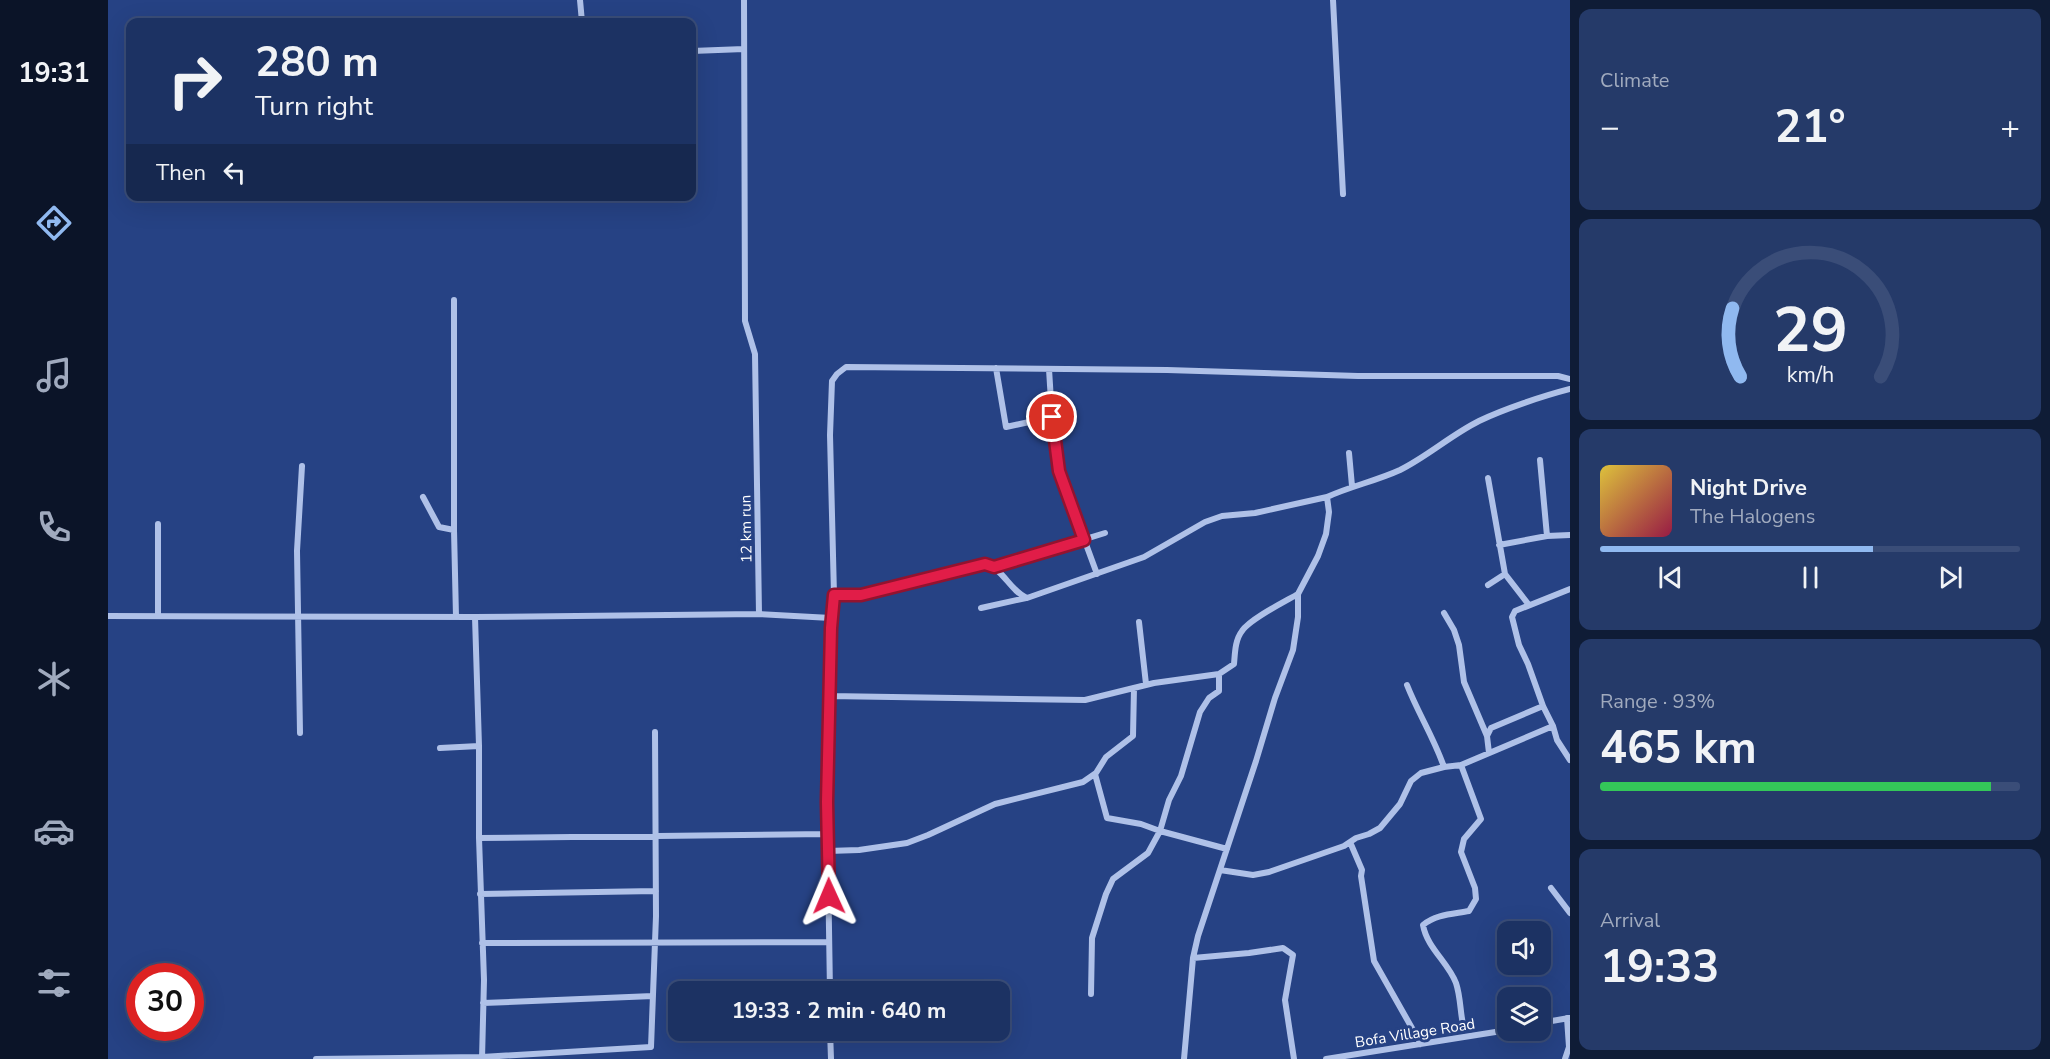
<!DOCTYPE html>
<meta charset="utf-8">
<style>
body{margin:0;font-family:"Nunito Sans",sans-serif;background:#253a69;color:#f1f3f6;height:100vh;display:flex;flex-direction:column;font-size:22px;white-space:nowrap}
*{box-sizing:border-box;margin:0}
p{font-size:20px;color:#a0aabe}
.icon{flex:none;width:33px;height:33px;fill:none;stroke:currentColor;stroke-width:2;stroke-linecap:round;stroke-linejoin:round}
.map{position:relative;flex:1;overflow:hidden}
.side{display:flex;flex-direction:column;gap:9px;padding:9px;background:#0f1c36;width:480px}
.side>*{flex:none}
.top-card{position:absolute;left:18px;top:18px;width:570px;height:183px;border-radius:12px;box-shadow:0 6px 24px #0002,0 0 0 2px #3a4d78;background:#1c3263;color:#f1f3f6;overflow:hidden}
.controls{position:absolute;left:1389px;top:921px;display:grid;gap:12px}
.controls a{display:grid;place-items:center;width:54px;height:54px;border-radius:12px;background:#1c3263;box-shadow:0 6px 24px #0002,0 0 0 2px #3a4d78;font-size:30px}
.speed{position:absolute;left:18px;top:963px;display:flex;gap:12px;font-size:30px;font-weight:700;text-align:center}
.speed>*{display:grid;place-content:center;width:78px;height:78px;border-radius:50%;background:#1c3263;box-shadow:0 6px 24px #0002,0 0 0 2px #3a4d78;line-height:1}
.speed .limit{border:9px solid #d22;background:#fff;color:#111}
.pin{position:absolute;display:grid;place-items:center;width:51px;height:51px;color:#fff;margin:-26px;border:3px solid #fff;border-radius:50%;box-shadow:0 2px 6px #0007}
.me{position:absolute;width:66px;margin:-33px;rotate:359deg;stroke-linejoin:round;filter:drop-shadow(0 0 4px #0008)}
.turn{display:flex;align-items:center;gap:21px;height:126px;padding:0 30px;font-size:27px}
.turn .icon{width:78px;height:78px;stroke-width:2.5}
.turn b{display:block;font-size:42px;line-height:51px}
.then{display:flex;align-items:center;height:57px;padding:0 30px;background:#0003;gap:12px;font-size:22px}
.big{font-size:45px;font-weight:700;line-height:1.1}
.side .widget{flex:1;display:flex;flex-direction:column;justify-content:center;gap:9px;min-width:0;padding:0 21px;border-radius:12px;background:#253a69}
.side .dial{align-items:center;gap:0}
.dial svg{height:156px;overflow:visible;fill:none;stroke:#3a4d78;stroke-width:7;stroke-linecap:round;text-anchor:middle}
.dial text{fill:#f1f3f6;stroke:none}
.song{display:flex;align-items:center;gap:18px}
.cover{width:72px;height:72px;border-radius:9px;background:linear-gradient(135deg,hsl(50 70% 55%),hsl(340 70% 35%))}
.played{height:6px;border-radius:3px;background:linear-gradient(90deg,#90b9f0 65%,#3a4d78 65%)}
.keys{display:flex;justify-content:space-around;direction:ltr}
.heat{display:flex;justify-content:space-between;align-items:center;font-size:33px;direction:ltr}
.charge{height:9px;border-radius:4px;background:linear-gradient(90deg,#34c759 93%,#3a4d78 0)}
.trip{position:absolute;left:560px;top:981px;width:342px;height:60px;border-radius:12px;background:#1c3263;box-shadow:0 6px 24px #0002,0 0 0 2px #3a4d78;font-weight:700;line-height:60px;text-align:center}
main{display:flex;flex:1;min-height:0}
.dock{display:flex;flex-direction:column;width:108px;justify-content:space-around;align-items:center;background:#0b1428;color:#a0aabe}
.dock .icon{width:42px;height:42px}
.dock .current{color:#90b9f0}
.dock b{font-size:27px;color:#f1f3f6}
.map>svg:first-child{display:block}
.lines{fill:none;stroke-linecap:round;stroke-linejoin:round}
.minor{stroke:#afc1e8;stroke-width:6}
.route-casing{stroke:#92132f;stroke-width:15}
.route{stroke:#e11d48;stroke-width:10}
.labels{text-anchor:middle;stroke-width:6;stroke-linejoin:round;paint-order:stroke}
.street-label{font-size:15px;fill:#fff;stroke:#264284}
</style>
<main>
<nav class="dock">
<b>19:31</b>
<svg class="icon current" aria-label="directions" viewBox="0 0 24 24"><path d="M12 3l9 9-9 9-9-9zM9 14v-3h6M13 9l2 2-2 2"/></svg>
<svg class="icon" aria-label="music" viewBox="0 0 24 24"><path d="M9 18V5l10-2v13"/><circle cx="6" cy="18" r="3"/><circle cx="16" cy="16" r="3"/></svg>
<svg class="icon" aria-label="phone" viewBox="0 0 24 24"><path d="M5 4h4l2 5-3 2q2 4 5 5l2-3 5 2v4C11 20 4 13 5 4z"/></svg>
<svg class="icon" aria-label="climate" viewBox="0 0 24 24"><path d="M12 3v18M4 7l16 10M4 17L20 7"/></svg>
<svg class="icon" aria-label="car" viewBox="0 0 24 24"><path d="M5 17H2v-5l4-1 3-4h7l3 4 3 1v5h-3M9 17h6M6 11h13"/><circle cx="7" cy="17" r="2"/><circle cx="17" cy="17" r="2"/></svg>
<svg class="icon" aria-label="filters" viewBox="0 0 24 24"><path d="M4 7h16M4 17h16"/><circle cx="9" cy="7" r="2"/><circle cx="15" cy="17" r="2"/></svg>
</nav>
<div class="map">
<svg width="1462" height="1059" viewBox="0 0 1462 1059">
<rect width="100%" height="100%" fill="#264284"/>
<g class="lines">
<path class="minor" d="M472 0 474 22
M636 0 637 321 647 354 651 614 723 618 719 802 722 992
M1225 0 1235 194
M584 51 636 49
M888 368 898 427 944 417
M941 369 944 417 951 471 989 574
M1241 453 1244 486
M1432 460 1439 536
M1380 478 1397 574 1421 605
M315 497 331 527 346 530 348 617
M346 530V300
M1391 545 1439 536 1462 535
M886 567 997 533
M1380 585 1397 574
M1462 589 1407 611 1404 617 1411 645 1420 664 1435 706 1445 726 1449 740 1462 760
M726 595H753L877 564C895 568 902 591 919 598L1036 557 1097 522 1114 516 1147 513 1219 497
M873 608 918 598
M1336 613 1346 630 1351 645 1356 682 1379 736
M0 616 367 617 651 614
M50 616V524
M367 617 371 746V838L376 980 374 1059
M723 618 726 595 722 435 724 381 729 374 738 367 1059 370 1250 376H1450L1462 379
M1031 622 1038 684
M1299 685C1310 713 1326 738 1336 767L1353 765 1445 726
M721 696 977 700 1046 683 1111 674 1126 664C1127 653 1127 640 1134 631 1142 619 1176 602 1190 594
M192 733 189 551 194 466
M332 748 371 746
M1381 753 1379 736 1383 728 1435 706
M1353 765 1373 819 1356 839 1353 852 1367 888 1368 899 1361 911C1346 914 1328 914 1315 925 1319 948 1340 962 1348 983 1353 998 1352 1014 1356 1029
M987 774 999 818 1033 824 1052 831 1119 849
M371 838 720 834
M1242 842 1254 870 1253 876 1266 961 1313 1044
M720 851 751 850 799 843 820 835 887 804 975 782 988 773 998 757 1025 736 1026 688
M1112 870 1145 875 1161 872 1236 846 1248 838 1261 834 1272 828 1292 804 1303 781 1313 773 1336 767
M1443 888 1462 913
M372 894 548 891
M374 943 721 942
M1085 958 1141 953 1175 948 1185 955 1177 1000 1186 1059
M983 994 984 938 998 894 1005 879 1040 853 1052 831 1061 800 1073 776 1092 712 1101 698 1111 691V674
M375 1003 545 996
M1432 1023 1461 1018
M722 1030 723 1059
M208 1059 374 1057 543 1047 548 916 547 732
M1076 1059 1085 958 1090 936 1148 761 1167 698 1185 650 1190 617V594L1210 556 1218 534 1221 512 1219 497C1243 486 1268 481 1292 470 1320 456 1343 435 1371 421 1396 409 1435 396 1462 389
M1218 1059 1400 1030
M1457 1059 1461 1047 1459 1018"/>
</g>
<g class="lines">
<defs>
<path id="route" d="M721 896 719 802 723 628 726 595H753L877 564 886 567 976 540 951 471 944 417"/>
</defs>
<use href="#route" class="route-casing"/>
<use href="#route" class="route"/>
</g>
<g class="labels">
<g class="street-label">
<text transform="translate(638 529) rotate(-91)" y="5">12 km run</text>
<text transform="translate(1307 1033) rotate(-9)" y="5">Bofa Village Road</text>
</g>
</g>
</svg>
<div class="controls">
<a><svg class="icon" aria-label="sound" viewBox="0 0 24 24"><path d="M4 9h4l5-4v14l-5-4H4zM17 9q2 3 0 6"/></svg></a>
<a><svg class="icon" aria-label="layers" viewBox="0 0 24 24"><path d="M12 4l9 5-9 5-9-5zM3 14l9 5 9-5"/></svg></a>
</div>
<div class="speed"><div class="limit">30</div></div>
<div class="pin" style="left:944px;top:417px;background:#d93025"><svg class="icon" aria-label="arrive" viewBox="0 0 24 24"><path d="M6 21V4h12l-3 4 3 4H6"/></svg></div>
<svg class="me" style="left:721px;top:896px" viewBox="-20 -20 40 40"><path d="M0-17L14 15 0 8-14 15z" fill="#e11d48" stroke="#fff" stroke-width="4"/></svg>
<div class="trip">19:33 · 2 min · 640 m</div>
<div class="top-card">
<div class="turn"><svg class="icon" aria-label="right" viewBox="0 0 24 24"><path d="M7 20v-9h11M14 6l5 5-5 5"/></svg><div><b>280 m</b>Turn right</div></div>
<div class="then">Then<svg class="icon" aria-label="left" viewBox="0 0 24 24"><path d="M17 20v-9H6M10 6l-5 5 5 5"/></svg></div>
</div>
</div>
<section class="side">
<div class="widget"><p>Climate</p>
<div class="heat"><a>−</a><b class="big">21°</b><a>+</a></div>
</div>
<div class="widget dial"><svg viewBox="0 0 100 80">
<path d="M14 69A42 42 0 1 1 86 69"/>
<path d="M14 69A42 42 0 0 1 10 34" stroke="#90b9f0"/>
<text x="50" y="56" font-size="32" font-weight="700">29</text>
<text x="50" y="72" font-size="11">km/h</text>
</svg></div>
<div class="widget">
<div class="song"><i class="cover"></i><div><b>Night Drive</b><p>The Halogens</p></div></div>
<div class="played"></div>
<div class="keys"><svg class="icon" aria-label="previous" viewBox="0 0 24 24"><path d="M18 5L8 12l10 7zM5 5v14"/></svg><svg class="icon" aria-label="pause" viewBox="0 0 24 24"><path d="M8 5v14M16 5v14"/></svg><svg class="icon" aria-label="next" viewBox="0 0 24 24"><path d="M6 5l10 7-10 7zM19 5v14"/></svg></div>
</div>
<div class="widget"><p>Range · 93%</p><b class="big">465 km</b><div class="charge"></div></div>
<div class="widget"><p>Arrival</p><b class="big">19:33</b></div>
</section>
</main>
